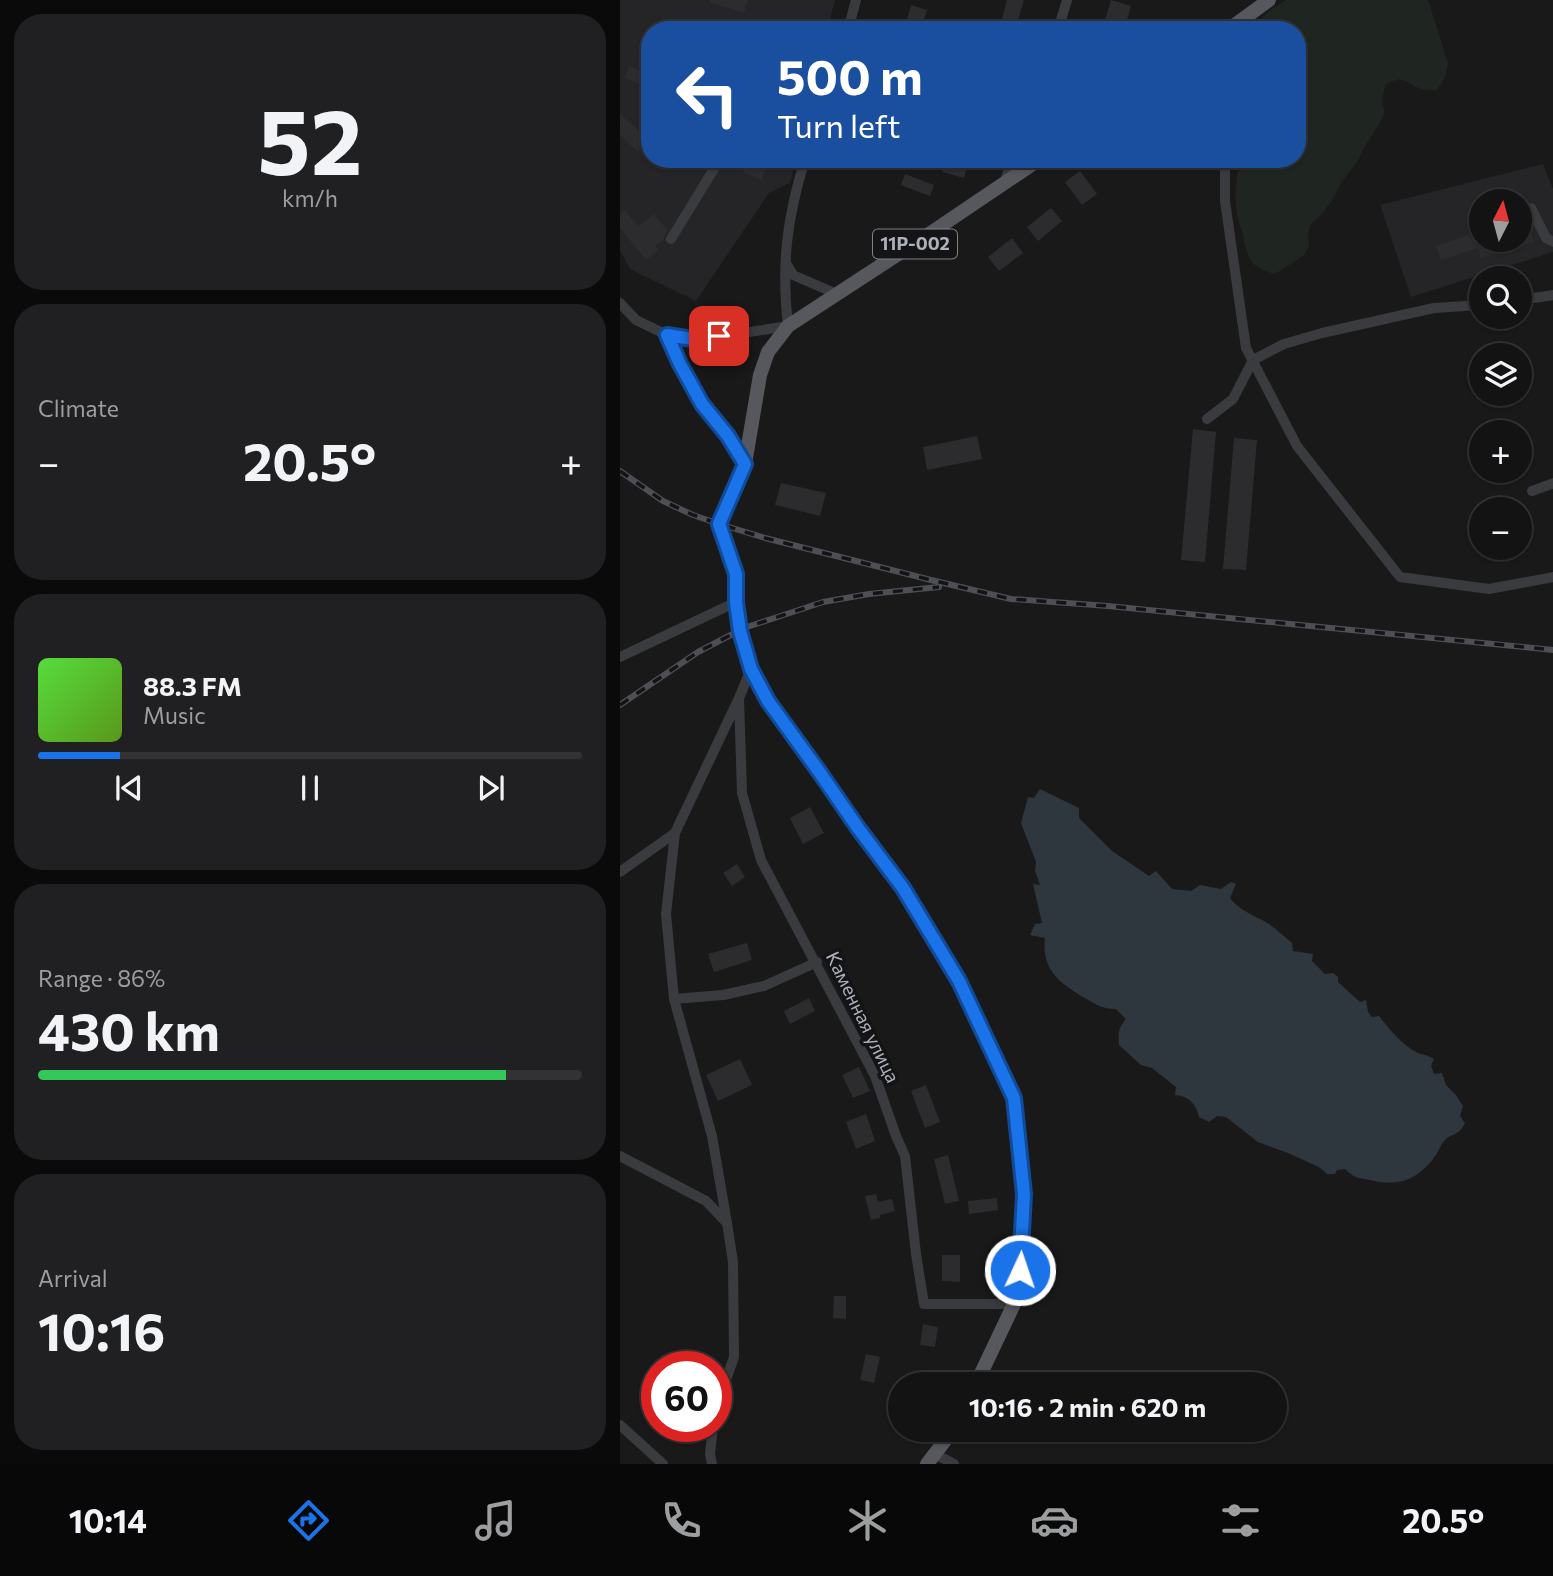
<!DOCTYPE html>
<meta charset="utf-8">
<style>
body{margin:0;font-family:Commissioner,sans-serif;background:#202022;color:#f1f3f6;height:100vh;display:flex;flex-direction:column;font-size:26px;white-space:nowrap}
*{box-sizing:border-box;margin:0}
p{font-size:23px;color:#9d9ea0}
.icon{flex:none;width:38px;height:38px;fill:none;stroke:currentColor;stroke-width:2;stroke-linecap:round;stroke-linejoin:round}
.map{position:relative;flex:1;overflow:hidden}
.side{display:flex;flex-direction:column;gap:14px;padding:14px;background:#0a0a0b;width:620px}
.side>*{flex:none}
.top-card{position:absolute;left:21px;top:21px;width:665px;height:147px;border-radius:28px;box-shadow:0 2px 5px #0004,0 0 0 2px #323234;background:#1a4fa0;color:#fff;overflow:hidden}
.needle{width:46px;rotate:6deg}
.buttons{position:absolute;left:849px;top:189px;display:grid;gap:14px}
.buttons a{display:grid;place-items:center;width:63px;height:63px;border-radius:50%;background:#131314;box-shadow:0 2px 5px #0004,0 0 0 2px #323234;font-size:35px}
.speed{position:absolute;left:21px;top:1351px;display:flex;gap:14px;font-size:35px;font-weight:700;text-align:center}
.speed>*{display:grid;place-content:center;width:91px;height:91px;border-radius:50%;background:#131314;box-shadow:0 2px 5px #0004,0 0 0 2px #323234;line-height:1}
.speed .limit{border:10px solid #d22;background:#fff;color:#111}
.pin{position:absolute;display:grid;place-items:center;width:60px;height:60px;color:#fff;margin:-30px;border-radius:14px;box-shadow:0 4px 10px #0006}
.me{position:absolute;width:77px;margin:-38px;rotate:3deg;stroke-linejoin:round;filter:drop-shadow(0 0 5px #0008)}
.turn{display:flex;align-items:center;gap:24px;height:147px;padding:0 21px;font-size:32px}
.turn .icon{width:91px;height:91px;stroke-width:2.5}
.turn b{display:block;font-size:49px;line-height:60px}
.big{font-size:52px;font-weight:700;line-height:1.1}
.side .card{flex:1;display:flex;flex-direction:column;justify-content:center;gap:10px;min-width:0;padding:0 24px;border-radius:28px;background:#202022}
.side .dial{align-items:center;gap:0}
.dial b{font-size:91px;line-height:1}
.song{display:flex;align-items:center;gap:21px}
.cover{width:84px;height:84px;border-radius:10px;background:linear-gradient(135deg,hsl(110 70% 55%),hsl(90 70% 35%))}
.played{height:7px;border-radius:4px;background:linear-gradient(90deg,#1a73e8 15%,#323234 15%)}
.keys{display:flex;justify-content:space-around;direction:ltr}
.heat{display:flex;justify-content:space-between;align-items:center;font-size:38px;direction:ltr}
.charge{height:10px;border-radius:5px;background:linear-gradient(90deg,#34c759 86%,#323234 0)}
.trip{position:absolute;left:268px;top:1372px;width:399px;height:70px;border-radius:35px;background:#131314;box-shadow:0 2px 5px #0004,0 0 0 2px #323234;font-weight:700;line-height:70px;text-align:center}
.dock{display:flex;height:112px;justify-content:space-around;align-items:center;background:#080808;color:#9d9ea0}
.dock .icon{width:49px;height:49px}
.dock .current{color:#1a73e8}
.dock b{font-size:32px;color:#f1f3f6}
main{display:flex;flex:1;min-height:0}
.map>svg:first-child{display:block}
.built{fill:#252527;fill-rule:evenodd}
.green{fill:#1f2520}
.water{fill:#2f373e}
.building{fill:#2c2c2e}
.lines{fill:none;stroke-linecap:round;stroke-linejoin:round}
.minor{stroke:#3a3b3f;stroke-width:10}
.major{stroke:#56585e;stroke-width:14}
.rail-casing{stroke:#4d4f54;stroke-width:6}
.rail{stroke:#141416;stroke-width:3.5;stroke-dasharray:10;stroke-linecap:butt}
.route-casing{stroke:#114b97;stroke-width:18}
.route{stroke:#1a73e8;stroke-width:12}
.labels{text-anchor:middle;stroke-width:7;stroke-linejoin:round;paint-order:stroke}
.shield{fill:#141416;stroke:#7e8188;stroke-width:2}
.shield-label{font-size:18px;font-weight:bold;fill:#acb0b9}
.street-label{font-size:19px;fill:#acb0b9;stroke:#141416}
</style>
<main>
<section class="side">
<div class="card dial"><b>52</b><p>km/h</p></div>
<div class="card"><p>Climate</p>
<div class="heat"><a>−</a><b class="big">20.5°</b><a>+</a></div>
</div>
<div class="card">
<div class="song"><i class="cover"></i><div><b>88.3 FM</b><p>Music</p></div></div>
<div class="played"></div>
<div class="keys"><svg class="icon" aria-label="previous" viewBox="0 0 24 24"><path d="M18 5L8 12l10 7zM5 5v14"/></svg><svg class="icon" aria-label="pause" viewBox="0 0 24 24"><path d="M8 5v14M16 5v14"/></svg><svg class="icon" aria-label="next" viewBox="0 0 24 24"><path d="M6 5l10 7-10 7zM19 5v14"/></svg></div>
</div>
<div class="card"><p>Range · 86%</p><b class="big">430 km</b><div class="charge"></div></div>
<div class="card"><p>Arrival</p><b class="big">10:16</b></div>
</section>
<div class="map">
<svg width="934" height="1464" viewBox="0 0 934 1464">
<rect width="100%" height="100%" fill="#19191a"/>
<path class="built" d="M0 0H215L207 30H30V159H176L170 183 149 193 76 301 10 269 0 250Z
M923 164 933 189V252L791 297 760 205ZM861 201H900V240H861Z"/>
<path class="green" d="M666 0H807L809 3 828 63 825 78 817 90C811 90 803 90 799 88 782 81 785 75 766 84L762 99 764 111 763 118 744 148 737 162 721 183 712 201 701 215 690 225 688 235 689 247 683 256 655 274C648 272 641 270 635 265 627 257 625 246 623 235 622 229 619 224 618 219 614 205 615 172 622 159H677V30H639C637 15 655 8 666 0Z"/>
<path class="water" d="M420 789 459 808V818L492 851 529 876 536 871 552 889 571 891 580 885 601 889 611 882 616 884 610 898C618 910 636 916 649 924 657 930 665 937 672 943L673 951 693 954 692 961 705 974 713 973 718 977V982L740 1002 746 1000 748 1012 752 1017 759 1016C770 1030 782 1045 798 1053 804 1055 808 1055 814 1059L811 1066 814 1074 822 1073 826 1085 836 1095 843 1106 840 1116 845 1123C839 1136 832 1133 825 1140 821 1144 819 1150 816 1155 801 1177 781 1187 755 1181 739 1177 738 1181 725 1169L717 1170 715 1174H707L699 1167 668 1153 638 1142 606 1117 597 1116 589 1122 579 1117C576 1104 569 1096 555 1095L556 1087 532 1068 521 1065 499 1045C498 1035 498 1028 506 1019L496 1009C482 1009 477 1005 465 998 441 984 421 970 425 938L410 935 415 924 422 923 413 884 420 885 415 871 416 862 401 823 408 797 414 798Z"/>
<path class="building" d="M90 0H128L124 13 90 2Z
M387 0H404L396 27 381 22Z
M491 0 511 6 504 30H482Z
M291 5 307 10 301 30H284Z
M9 66 30 74 25 86 4 78Z
M0 114 29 140 18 152 0 135Z
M129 159H150L141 180 123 172Z
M325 159H349L344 178 322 172Z
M460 171 477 194 462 205 445 182Z
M285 174 314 185 310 196 281 185Z
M902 203 914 242 861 258 858 248 821 260 816 246 849 235V237L861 234V240H900V204Z
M431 208 442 221 418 241 407 227Z
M5 210 18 226 34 214 47 230 43 240 35 246 38 250 26 260 0 228V214Z
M392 238 403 253 379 271 368 257Z
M573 429 596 432 585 562 561 560Z
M357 436 362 459 307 470 303 447Z
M614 438 637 440 626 570 603 569Z
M161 483 206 493 200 516 155 505Z
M190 807 204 833 183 844 170 818Z
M117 864 125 877 112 886 103 873Z
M127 943 132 960 94 972 88 954Z
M189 998 195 1011 170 1024 164 1011Z
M120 1059 132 1085 98 1101 86 1075Z
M239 1067 250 1091 233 1098 222 1075Z
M306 1085 320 1122 305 1128 291 1091Z
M246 1114 255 1141 236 1149 226 1122Z
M328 1155 339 1201 325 1204 314 1159Z
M256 1194 258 1202 272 1199 275 1211 260 1215V1218L251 1220 245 1196Z
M377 1198 378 1210 349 1214 348 1201Z
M322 1255H340V1282L322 1281Z
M214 1296H226V1319L213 1318Z
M303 1324 318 1327 315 1347 300 1345Z
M246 1354 260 1357 254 1383 240 1380Z"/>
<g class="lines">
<path class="minor" d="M228 30 236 0
M438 30 447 0
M605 159V201L626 348 677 446 780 577 869 589 934 577
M384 184 392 159
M911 208 926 238 934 242
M51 239 100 159
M166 263 173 275 217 294
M900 300 934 295
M0 303 16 320 47 335 79 340 168 326C161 264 167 218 185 159
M47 335 60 364 82 404 108 436 125 464
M587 419 613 399 633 360 664 344 702 333 814 308 861 305
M912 491 934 483
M0 657 116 602
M131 669 119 698 122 793 141 860 255 1076 276 1136 285 1156 296 1254 304 1304H394
M118 700 55 833 46 914 54 999 103 995 144 986 197 962
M0 872 55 833
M54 999 92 1136 107 1223
M0 1156 86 1201 107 1223 113 1262 114 1357 96 1408
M0 1425 43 1464
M315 1454 334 1464
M92 1464 90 1454 93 1426"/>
<path class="major" d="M608 30 649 0
M356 1384 394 1304 400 1270 404 1194 395 1098 339 980 283 888 148 701 131 669 120 631 116 602V574L99 524 125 464 140 375 148 352 168 326 309 234 420 159
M307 1464 333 1430"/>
<defs>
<path id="rail" d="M0 471 43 501 73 515 99 524 145 538 311 580 391 599 488 606 934 650
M0 705 78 652 124 628 203 602 249 594 319 587"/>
</defs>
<use href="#rail" class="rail-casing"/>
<use href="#rail" class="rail"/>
</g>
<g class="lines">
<defs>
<path id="route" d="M99 336 79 340 47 335 60 364 82 404 108 436 125 464 99 524 116 574V602L120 631 131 669 148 701 198 770 238 828 283 888 339 981 394 1098 404 1194 400 1270"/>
</defs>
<use href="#route" class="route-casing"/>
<use href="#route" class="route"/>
</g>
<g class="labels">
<rect class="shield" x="253" y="229.5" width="84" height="29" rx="5"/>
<g class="shield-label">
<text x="295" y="250">11Р-002</text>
</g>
<g class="street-label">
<text transform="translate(243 1017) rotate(64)" y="7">Каменная улица</text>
</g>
</g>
</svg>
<div class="buttons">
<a><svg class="needle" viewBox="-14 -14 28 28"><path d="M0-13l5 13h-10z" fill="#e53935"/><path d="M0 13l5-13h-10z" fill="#9d9ea0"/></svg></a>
<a><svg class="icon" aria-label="search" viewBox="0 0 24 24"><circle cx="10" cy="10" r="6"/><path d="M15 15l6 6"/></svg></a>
<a><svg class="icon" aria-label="layers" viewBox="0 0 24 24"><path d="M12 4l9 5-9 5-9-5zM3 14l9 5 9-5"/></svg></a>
<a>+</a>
<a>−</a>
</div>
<div class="speed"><div class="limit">60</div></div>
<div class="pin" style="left:99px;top:336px;background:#d93025"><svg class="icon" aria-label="arrive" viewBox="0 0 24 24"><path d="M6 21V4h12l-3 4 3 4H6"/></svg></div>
<svg class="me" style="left:400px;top:1270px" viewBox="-20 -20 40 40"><circle r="17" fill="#1a73e8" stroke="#fff" stroke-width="3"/><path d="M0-11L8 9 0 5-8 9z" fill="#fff"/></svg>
<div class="trip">10:16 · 2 min · 620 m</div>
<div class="top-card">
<div class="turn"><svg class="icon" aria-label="left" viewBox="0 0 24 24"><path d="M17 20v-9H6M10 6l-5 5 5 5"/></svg><div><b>500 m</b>Turn left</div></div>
</div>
</div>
</main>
<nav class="dock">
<b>10:14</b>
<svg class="icon current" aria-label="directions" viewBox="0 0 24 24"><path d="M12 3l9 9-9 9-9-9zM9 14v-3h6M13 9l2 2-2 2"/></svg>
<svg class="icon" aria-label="music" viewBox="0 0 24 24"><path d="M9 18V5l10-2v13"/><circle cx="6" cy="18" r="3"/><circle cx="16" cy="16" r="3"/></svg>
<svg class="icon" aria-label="phone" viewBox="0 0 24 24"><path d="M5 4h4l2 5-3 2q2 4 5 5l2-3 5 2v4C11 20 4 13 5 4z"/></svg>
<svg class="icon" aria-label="climate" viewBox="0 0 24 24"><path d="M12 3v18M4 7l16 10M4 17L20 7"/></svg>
<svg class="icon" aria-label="car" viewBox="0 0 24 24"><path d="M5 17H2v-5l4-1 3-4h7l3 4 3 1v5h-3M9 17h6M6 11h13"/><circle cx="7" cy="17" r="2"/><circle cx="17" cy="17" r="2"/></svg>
<svg class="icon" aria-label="filters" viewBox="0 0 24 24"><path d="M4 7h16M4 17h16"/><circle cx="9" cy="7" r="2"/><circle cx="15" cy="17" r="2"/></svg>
<b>20.5°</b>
</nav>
